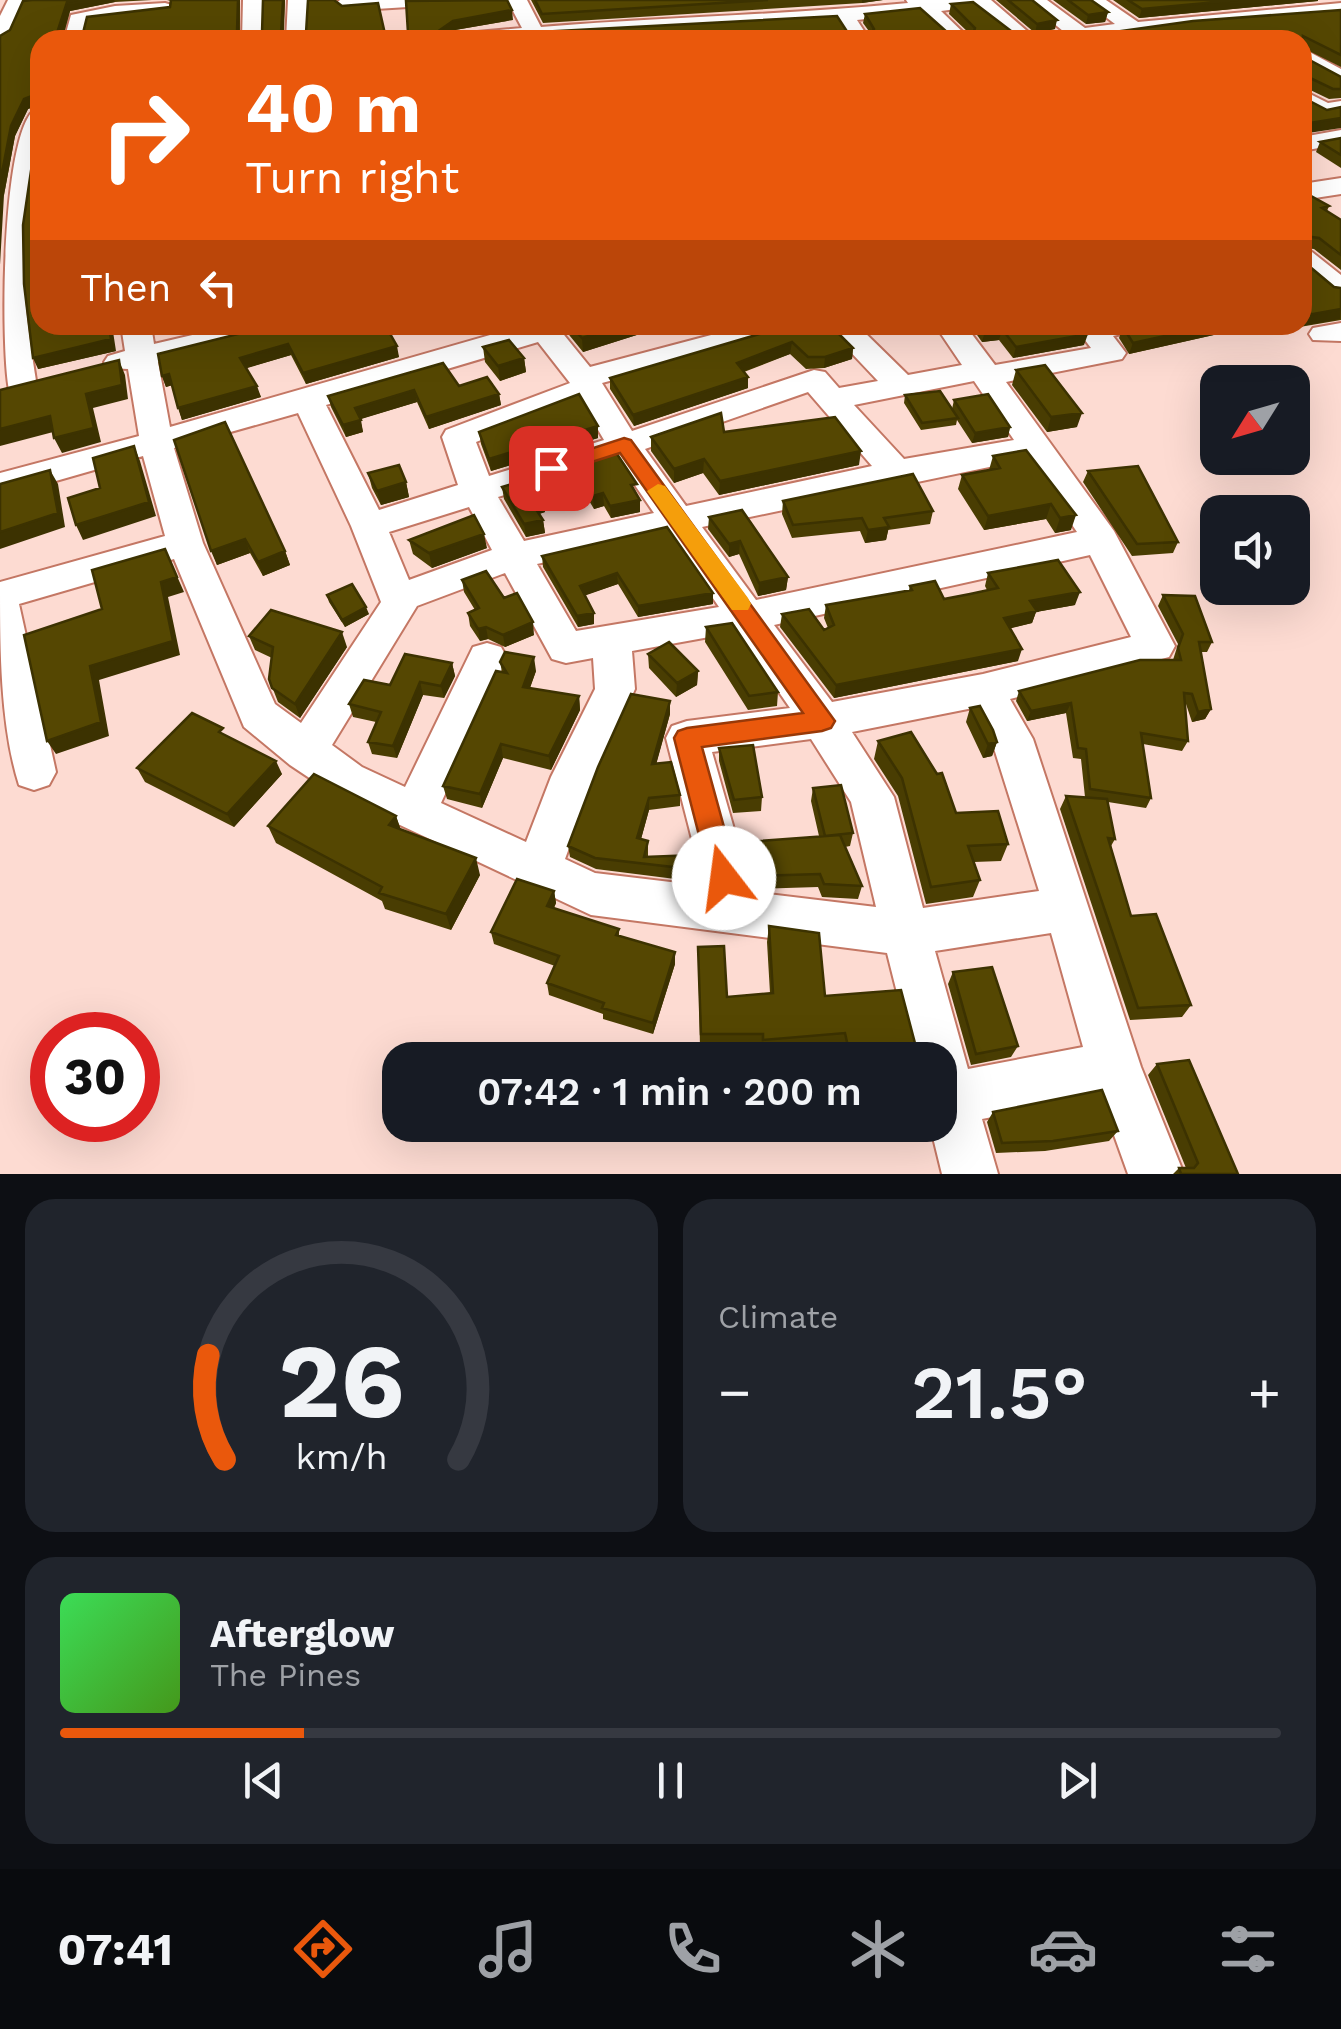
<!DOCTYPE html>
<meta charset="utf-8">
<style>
body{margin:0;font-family:"Work Sans",sans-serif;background:#20242c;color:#f1f3f6;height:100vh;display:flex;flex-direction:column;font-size:38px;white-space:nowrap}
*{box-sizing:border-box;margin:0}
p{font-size:32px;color:#9ea1a6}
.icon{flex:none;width:55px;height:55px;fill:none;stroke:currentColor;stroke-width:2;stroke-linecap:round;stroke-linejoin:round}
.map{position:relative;height:1174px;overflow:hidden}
.drawer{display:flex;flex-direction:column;gap:25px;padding:25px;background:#0d0f14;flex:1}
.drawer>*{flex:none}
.top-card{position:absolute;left:30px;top:30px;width:1282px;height:305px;border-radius:30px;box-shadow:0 10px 40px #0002;background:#ea580c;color:#fff;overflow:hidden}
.needle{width:65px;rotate:233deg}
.tools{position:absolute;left:1200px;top:365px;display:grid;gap:20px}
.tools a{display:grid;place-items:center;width:110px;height:110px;border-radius:20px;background:#171b24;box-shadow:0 10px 40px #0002;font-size:50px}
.speed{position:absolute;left:30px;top:1012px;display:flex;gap:20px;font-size:50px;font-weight:700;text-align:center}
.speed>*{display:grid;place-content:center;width:130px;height:130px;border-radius:50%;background:#171b24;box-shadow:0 10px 40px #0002;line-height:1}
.speed .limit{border:15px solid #d22;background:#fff;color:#111}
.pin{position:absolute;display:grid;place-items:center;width:85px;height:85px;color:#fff;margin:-42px;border-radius:20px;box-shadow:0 5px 15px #0006}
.me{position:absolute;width:110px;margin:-55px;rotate:345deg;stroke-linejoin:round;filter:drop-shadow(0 0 8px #0008)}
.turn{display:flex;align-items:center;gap:35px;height:210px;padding:0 50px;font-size:45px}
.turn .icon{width:130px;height:130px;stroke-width:2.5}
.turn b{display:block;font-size:70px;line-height:85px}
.then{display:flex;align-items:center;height:95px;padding:0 50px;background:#0003;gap:20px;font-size:38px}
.big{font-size:75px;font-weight:600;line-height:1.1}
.drawer .card{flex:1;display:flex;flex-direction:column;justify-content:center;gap:15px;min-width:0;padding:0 35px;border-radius:30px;background:#20242c}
.drawer .dial{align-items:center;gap:0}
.dial svg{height:260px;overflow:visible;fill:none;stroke:#363941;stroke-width:7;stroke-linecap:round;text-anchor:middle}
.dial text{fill:#f1f3f6;stroke:none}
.song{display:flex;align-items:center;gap:30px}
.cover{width:120px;height:120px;border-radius:15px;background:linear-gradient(135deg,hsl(130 70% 55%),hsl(100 70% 35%))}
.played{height:10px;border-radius:5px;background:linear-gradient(90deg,#ea580c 20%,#363941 20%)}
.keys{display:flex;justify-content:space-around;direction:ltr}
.heat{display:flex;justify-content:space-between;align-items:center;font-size:55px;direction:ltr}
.drawer .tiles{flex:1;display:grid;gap:25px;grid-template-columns:1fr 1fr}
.card:last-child{grid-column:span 2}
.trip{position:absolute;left:382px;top:1042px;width:575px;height:100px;border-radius:30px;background:#171b24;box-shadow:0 10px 40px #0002;font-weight:600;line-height:100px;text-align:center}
.tabs{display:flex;height:160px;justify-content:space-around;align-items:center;background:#090b0e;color:#9ea1a6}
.tabs .icon{width:70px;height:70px}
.tabs .selected{color:#ea580c}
.tabs b{font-size:45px;color:#f1f3f6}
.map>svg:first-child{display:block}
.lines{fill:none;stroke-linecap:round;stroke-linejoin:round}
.minor-casing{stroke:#c47764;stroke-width:4}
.minor{fill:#fff;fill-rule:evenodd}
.wall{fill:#493d02}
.shaded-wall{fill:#3c3201}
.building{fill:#554702;stroke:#3c3201;stroke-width:2.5}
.route{fill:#ea580c;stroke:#983908;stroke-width:2.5}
.slow{fill:#f59e0b}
</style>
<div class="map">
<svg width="1341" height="1174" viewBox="0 0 1341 1174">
<rect width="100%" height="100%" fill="#fddbd2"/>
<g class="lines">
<defs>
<path id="minor" d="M8 0H49L46 4 24 7 10 38 0 44V16Z
M243 0H263L262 40H242Z
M288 0H308L306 40H286Z
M340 0H434L424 6 344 11 334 5Z
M507 0H527L541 27C664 17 786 15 908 3L906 0H991L1034 37 1063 31 1025 0H1047L1085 28 1115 24 1083 0H1106L1138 22 1341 3V15L1190 27 1097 40H1013L972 7 941 11 971 40H949L920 13 857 20 870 40H850L838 21C707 26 576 40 445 40L455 34 522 28Z
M165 3 172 5V13L87 23 84 40H64L71 15 115 6Z
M1302 48 1341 69V85L1302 63Z
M1302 90 1328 103 1341 101V115L1324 117 1302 107Z
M39 107C44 143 29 178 25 215 19 272 28 330 37 387L32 394H10C0 360 0 118 39 107Z
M1341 130V144L1302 151V137Z
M1341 178V194L1302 200V184Z
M1302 250 1312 252 1341 275V298L1331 295 1302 272Z
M1341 323V341L1313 340 1309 334 1313 328Z
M121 325H151L154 344 235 325H287L282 331 158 362 170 427 525 325H556L590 367 749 325H798L793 331 602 383 632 431 814 370 825 372 839 388 878 381 825 325H857L908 375 962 365 935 325H965L995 365 1091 348 1078 331 1082 325H1139L1134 331 1113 336 1126 353 1122 359 1006 382 1114 531 1175 646 1169 657 1010 699 1033 739 1141 1067 1184 1174H1128L1100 1096 982 1119 998 1174H942L930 1125H940V1060H914L887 953 591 915 332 793 290 765 244 727 174 559 19 604 56 772 49 785 34 790 19 785C0 725 0 646 0 582L165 536 143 456 0 497V473L139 436 128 369 108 368 104 362 108 356 125 351ZM538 342 570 383 446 430 442 437 458 485 379 510 326 405ZM974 381 1014 440 904 459 854 405ZM808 392 872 466 686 506 645 449ZM581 401 604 440 489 476 476 442ZM298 413 351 526 381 602 301 723 275 704 203 543 174 448ZM617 459 654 513 524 541 498 497ZM1027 459 1077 532 756 600 702 527ZM469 507 492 550 409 580 389 532ZM669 534 719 607 576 631 537 564ZM1090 555 1131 637 983 674 832 702 774 625ZM505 573 552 659 566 663 593 658 595 689 551 777 526 842 441 803 507 658 501 647 487 643 473 647 405 787 362 767 332 745 417 606ZM737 632 790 708 687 721 672 726 666 738 704 886 595 873 565 859 595 777 635 689 632 651ZM973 708 992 742 1039 891 923 908 894 797 852 732ZM811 739 851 802 876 907 752 892 712 752ZM1051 933 1083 1047 968 1069 935 951Z"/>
</defs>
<use href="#minor" class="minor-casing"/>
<use href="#minor" class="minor"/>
</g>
<path class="wall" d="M32 0H152L115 2 70 11 64 33H83L170 7 171 1 167 0H240V33H262L263 0H285L284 33H306L335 1 385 34 408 33 513 20 455 30 449 34 40 40V325L116 351 38 369 39 105 28 109 15 136 4 195 10 30Z
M531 0H883L862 3 543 23Z
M996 0H1032L1055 29 1035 33Z
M1053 0H1091L1108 12 1105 22 1086 24Z
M1113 0H1318V1L1139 18Z
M951 4 1015 34H1100L1341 10V67L1303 48 1304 57 1341 77V98L1329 99 1304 87 1302 40H541L540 32 848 33 871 34 863 23 865 14 948 33 970 34 949 14Z
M1341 138V168L1316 152 1320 142Z
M1302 191 1329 206 1327 211 1341 220V270L1314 249 1304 248 1303 261 1334 287 1341 288V320L1259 334 1236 330 1129 354 1119 338 1123 327 1131 325H1302Z
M274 325 390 334 399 357 306 384 291 355 246 368 261 397 182 420 172 385 166 387 162 376Z
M561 325H644V327L642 328 643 333 583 352Z
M790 325 853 348 852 359 824 368 806 369 790 354 744 372 748 377V388L634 426 610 389V378Z
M970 325H1081L1084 345 1013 358 999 340 982 342Z
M483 347 524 358 526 372 500 381 485 362Z
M1016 370 1077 427 1047 432 1012 385Z
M459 386 499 394 501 405 429 429 417 402 360 419 363 432 346 437 331 407 328 396Z
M905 395 952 409 954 400 1010 427 1008 437 972 443 957 420 956 425 921 430 904 403Z
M479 432 598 438 491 471 481 444Z
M724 432 859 465 719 495 703 473 674 483 651 451V437Z
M174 440 285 551 290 565 263 576 250 553 217 565Z
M1026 450 1071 530 1055 533 1046 519 984 530 958 489 962 475 989 470 993 456Z
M615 451 640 500V512L611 518 604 506 594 509 585 494 544 508 545 512 539 514 543 520 545 533 526 537 504 499 502 487Z
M1088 471 1178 542 1173 553 1132 556 1083 482Z
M368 473 406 482 409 497 381 505 372 488Z
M783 501 933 511 930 524 888 530 886 540 865 543 860 531 792 538 782 514Z
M709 517 788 577 786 590 758 596 739 554 729 557 708 529Z
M667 527 713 604 638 617 618 584 585 595 594 613V624L578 627 543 567 542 556Z
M409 540 487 548 432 568 413 554Z
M988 573 1075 605 1036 612 1032 623 1010 628 1018 661 834 698 780 627 782 614 824 630 828 628 824 618 826 605 909 590 910 586 944 599 987 590 985 586Z
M462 580 504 598 534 635 505 647 488 639 480 641 470 626 468 613 475 610 464 592Z
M327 595 369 614 345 627 329 602Z
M1163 595 1212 642 1207 652H1201L1211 709 1205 719 1192 722 1186 704H1185L1188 741 1182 751 1143 744 1151 798 1146 808 1108 802 1115 839 1111 846 1131 916 1191 1005 1182 1017 1130 1020 1060 809 1066 796 1085 797 1081 759 1073 758 1066 713 1027 721 1016 701 1019 691 1173 660 1178 644 1158 606Z
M706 627 778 692 777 706 748 710 705 642Z
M249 636 347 647 300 718 278 702 269 679 272 658 255 650Z
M648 654 698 671 697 685 676 697 649 668Z
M500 662 536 671 530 688 579 696 580 710 551 770 503 758 482 808 447 799 443 786 502 672Z
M452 663 455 676 444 698 423 695 397 758 372 754 368 742 376 722 353 717 349 704 390 685Z
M670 701V714L656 764 680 795V806L649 810 641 839 648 841V857L699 870V882L596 869 570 857 568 846Z
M970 708 997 742 992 756 983 758 966 722Z
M227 736 282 774 234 827 145 782 137 768Z
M878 741 956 813 1008 844 1001 861 974 862 980 880 973 897 926 904 898 796 874 759Z
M719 748 762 797 761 811 733 813 719 761Z
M813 788 853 833 850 846 845 847 862 886 858 899 822 897 818 887 755 889 745 855 747 842 819 836 811 801Z
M396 816 401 830 480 875 451 930 385 909 382 901 276 843 268 826Z
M554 891 556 903 554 908 619 929V936L675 952V964L653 1034 603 1019V1014L549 995 547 983 555 966 494 944 491 932Z
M769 926 825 996 916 1047 925 1060H844L841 1047 761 1054 760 1048H700L698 947 727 997 770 993 767 942Z
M953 972 1018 1046 1011 1057 971 1065 948 984Z
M1157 1064 1238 1174H1173L1179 1168H1186L1148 1075Z
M993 1112 1118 1131 1109 1141 1045 1151 996 1153 987 1122Z"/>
<path class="shaded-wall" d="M77 0H114L115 2 70 11 62 40 57 33 67 2Z
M238 0H240L239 40 237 33Z
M283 0H285L283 40 281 33Z
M862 0H883L862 3Z
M1238 0H1318V1L1139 18 1142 9Z
M512 10 513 20 455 30 441 39 440 30 453 21Z
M1108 12 1105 22 1086 24 1088 15Z
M1057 20 1055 29 1035 33 1037 24Z
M37 94 40 104 28 109 15 136 4 195 0 265V183L11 126 24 99Z
M1341 118V128L1302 134 1303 124Z
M1341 309 1340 319 1259 334 1263 325H1302V316Z
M109 325H112L116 351 38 369 33 358Z
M188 325H217V326L191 332Z
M384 325H426L387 335Z
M624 325H644L643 333 583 352 582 338Z
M1215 325H1239L1236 330 1129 354 1133 343Z
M1002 329 999 340 982 342 985 331Z
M1088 334 1084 345 1013 358 1016 347Z
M792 342 790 354 736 374 737 363Z
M288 344 291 355 244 369 240 358Z
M397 346 399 357 306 384 303 373Z
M853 348 852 359 824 368 825 357Z
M524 358 526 372 500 381 498 366Z
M119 360 125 375 128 399 93 408 101 442 62 453 54 438 86 394Z
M169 374 173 385 166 387 162 376Z
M748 377V388L634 426 633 415Z
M257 386 261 397 182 420 178 408Z
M414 390 417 402 358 420 355 408Z
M499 394 501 405 429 429 426 417Z
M1082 413 1077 427 1047 432 1051 417Z
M50 416 57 431 0 446V429Z
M361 420 363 432 346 437 343 425Z
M598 426V438L491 471 489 459Z
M1010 427 1008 437 972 443 975 433Z
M134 446 140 461 156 516 83 540 76 525Z
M861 451 859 465 719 495 720 481Z
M704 459 703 473 674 483V469Z
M50 470 58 484 65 527 0 549V532Z
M406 482 409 497 381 505 377 491Z
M584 482 585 494 544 508 545 512 533 516 532 503 541 496Z
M603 493 604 506 594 509 593 496Z
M640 500V512L611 518 610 506Z
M1051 504 1046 519 984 530 988 516Z
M1076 515 1071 530 1055 533 1060 518Z
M543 520 545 533 526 537 524 524Z
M889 527 886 540 865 543 868 530Z
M484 534 487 548 432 568 429 553Z
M245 539 250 553 217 565 211 551Z
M740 541 739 554 729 557V544Z
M165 549 184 592 168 597 180 655 99 680 109 736 56 754 47 741 90 666 161 582Z
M285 551 290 565 263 576 258 562Z
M617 573 618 584 581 597 580 586Z
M788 577 786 590 758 596 759 583Z
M1080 592 1075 605 1036 612 1032 623 1000 631 1004 618 1030 601Z
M713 593V604L638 617V606Z
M366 607 369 614 345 627 342 620Z
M594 613V624L578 627 577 616Z
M533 622 534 635 505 647 503 635Z
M486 627 488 639 480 641 478 629Z
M342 632 347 647 300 718 295 704Z
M1022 649 1018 661 834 698 836 685Z
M534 657 536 671 525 701 523 687Z
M452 663 455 676 444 698 441 686Z
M698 671 697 685 676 697 677 683Z
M420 682 423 695 397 758 393 746Z
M579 696 580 710 551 770 549 756Z
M670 701V714L653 776 652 764Z
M1071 703 1066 713 1027 721 1031 711Z
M1211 709 1205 719 1192 722 1198 712Z
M997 742 992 756 983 758 988 744Z
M501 744 503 758 482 808 480 794Z
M276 761 282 774 234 827 227 814Z
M649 798V810L638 850 637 838Z
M396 816 402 834 389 825Z
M476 858 480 875 451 930 446 914Z
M554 891 556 903 549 918 547 906Z
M675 952V964L653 1034V1023Z"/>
<path class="building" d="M32 0H77L67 2 57 33H83L87 17 170 7 171 0H238L237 33H262L263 0H283L281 33H306L308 0H334L342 6 378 3 385 34 408 33 406 1 507 0 512 10 453 21 440 30 444 34H488L490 40H40V325H109L111 339 33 358 24 284 23 225 40 110 37 94 24 99 11 126 0 183V36L10 30 23 1Z
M535 0H768L542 14Z
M1008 0H1032L1057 20 1037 24Z
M1068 0H1091L1108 12 1088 15Z
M1128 0H1238L1142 9Z
M973 2 1015 34H1100L1193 21 1341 10V55L1303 36 1304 57 1341 77V89H1333L1308 77 1302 80V40H542L540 32 837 16 848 33 871 34 874 29 865 14 920 8 948 33 973 34 975 28 951 4Z
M1302 97 1327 110 1341 107V118L1303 124 1302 138Z
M1341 138V155L1320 142Z
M1302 191 1329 206 1322 208 1341 220V255L1319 238 1304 236 1303 261 1334 287 1341 288V309L1302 316Z
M274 325H385L397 346 303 373 288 344 240 358 257 386 178 408 169 374 162 376 158 354Z
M571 325H624L582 338Z
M790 325H830L853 348 825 357H808L792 342 737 363 748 377 633 415 610 378Z
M981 325H1081L1088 334 1016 347 1002 329 985 331Z
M1131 325H1215L1133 343 1123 327Z
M509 340 524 358 498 366 483 347Z
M119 360 122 385 86 394 94 428 54 438 50 416 0 429V390Z
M443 363 459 386 487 377 499 394 426 417 414 390 355 408 361 420 343 425 328 396Z
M1045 365 1082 413 1051 417 1016 370Z
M940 391 958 418 922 423 905 395Z
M579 394 598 426 489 459 479 432Z
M988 394 1010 427 975 433 954 400Z
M721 413 724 432 835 417 861 451 720 481 704 459 674 469 651 437Z
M225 422 285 551 258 562 245 539 211 551 174 440Z
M134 446 149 502 76 525 68 498 100 488 93 458Z
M1026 450 1076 515 1060 518 1051 504 988 516 962 475 1000 468 993 456Z
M615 451 637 484 631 485 640 500 610 506 603 493 593 496 584 482 541 496 543 499 532 503 543 520 524 524 502 487Z
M399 465 406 482 377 491 368 473Z
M1138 466 1178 542 1137 544 1088 471Z
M50 470 58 513 0 532V484Z
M913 474 933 511 884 518 889 527 868 530 862 518 793 525 783 501Z
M742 510 788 577 759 583 740 541 729 544 709 517Z
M474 515 484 534 429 553 409 540Z
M667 527 713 593 638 606 617 573 580 586 594 613 577 616 542 556Z
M165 549 177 577 161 582 173 641 90 666 101 722 47 741 24 635 102 609 92 570Z
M1058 560 1080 592 1030 601 1037 611 1004 618 1022 649 836 685 782 614 809 609 824 630 834 625 826 605 912 590 910 586 935 581 944 599 970 594 998 588 988 573Z
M486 571 504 598 517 593 533 622 503 635 486 627 478 629 468 613 479 608 462 580Z
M352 584 366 607 342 620 327 595Z
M1163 595 1195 596 1212 642H1199L1211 709 1198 712 1192 694 1184 693 1188 741 1141 733 1151 798 1090 789 1086 749 1078 748 1071 703 1031 711 1019 691 1140 660H1181L1178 648 1183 634Z
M271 610 342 632 295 704 272 688 269 679 273 647 249 636Z
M732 623 778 692 749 696 706 627Z
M669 642 698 671 677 683 648 654Z
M505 652 534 657 523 687 579 696 549 756 501 744 480 794 443 786 496 671 507 673 500 662Z
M405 654 452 663 441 686 420 682 393 746 368 742 381 712 349 704 364 680 390 685Z
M631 694 670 701 652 764 671 762 680 795 649 798 637 838 648 841 644 857 695 855 699 870 595 858 568 846 598 767Z
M980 706 993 730 997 742 988 744 970 708Z
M192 713 223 728 219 732 276 761 227 814 137 768Z
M911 732 937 774 942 773 956 813 998 811 1008 844 968 846 980 880 931 887 902 778 878 741Z
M753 745 762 797 734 800 719 748Z
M314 774 396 816 389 825 476 858 446 914 379 893 382 887 268 826Z
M841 785 853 833 825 836 813 788Z
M1066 796 1107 799 1115 839 1108 838 1131 916 1156 914 1191 1005 1138 1008Z
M840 835 862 886 824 884 820 874 756 876 747 842Z
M517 879 554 891 547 906 619 929 616 935 675 952 653 1023 602 1008 604 1003 547 983 559 956 491 932Z
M769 926 819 933 825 996 901 990 916 1047 923 1050 925 1060H851L845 1033 763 1040V1034H701L698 947 724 946 727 997 773 993Z
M992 967 1018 1046 976 1054 953 972Z
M1189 1060 1238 1174H1181L1179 1168H1194L1198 1163 1157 1064Z
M1102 1090 1118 1131 1053 1141 1002 1143 993 1112Z"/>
<path class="route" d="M624 438 631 440 835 721 831 728 822 731 702 747 738 878 734 886 724 890 714 886 710 878 674 738 678 731 687 728 803 713 620 453 551 475 541 468 544 464Z"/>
<path class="slow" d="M658 484 665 486 748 598 751 604 748 610H732L647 491Z"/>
</svg>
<div class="tools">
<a><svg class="needle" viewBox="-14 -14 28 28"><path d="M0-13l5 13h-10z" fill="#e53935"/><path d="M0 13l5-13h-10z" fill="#9ea1a6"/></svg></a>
<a><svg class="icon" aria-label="sound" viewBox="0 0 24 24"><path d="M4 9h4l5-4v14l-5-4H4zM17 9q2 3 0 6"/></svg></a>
</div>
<div class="speed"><div class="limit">30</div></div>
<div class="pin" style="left:551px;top:468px;background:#d93025"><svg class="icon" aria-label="arrive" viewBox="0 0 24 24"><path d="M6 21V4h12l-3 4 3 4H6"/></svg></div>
<svg class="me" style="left:724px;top:878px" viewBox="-20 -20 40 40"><circle r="19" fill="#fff"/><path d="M0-13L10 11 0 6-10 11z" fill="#ea580c"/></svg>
<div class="trip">07:42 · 1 min · 200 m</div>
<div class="top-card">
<div class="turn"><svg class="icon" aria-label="right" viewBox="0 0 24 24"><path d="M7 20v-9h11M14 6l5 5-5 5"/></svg><div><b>40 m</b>Turn right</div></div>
<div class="then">Then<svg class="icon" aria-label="left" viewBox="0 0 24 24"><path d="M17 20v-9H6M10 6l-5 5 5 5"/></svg></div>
</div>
</div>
<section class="drawer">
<div class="tiles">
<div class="card dial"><svg viewBox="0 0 100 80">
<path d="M14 69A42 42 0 1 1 86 69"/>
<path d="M14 69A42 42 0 0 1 9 37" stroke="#ea580c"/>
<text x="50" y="56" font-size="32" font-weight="700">26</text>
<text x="50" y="72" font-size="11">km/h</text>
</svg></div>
<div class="card"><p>Climate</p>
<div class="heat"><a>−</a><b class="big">21.5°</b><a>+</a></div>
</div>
<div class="card">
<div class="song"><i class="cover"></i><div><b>Afterglow</b><p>The Pines</p></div></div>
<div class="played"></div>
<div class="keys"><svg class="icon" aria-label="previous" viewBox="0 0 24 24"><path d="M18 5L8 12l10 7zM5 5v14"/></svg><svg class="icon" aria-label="pause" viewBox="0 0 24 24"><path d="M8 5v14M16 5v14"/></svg><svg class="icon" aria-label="next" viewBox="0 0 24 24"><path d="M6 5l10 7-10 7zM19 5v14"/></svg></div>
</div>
</div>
</section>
<nav class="tabs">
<b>07:41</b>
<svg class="icon selected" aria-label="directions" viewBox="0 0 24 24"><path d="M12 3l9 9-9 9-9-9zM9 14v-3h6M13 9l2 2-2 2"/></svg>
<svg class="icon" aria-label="music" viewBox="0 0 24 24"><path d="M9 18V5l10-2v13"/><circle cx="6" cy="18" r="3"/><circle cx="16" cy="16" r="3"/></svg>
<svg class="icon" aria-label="phone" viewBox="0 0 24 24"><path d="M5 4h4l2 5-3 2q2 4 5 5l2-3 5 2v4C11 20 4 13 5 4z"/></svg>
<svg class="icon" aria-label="climate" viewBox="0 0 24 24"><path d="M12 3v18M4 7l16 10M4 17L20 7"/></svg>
<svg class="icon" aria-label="car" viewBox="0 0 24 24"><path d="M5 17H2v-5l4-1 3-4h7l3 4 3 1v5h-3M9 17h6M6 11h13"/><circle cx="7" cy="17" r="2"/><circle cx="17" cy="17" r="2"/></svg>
<svg class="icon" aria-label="filters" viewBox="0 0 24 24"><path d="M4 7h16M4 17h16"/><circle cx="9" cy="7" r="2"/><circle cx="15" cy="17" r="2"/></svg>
</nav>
